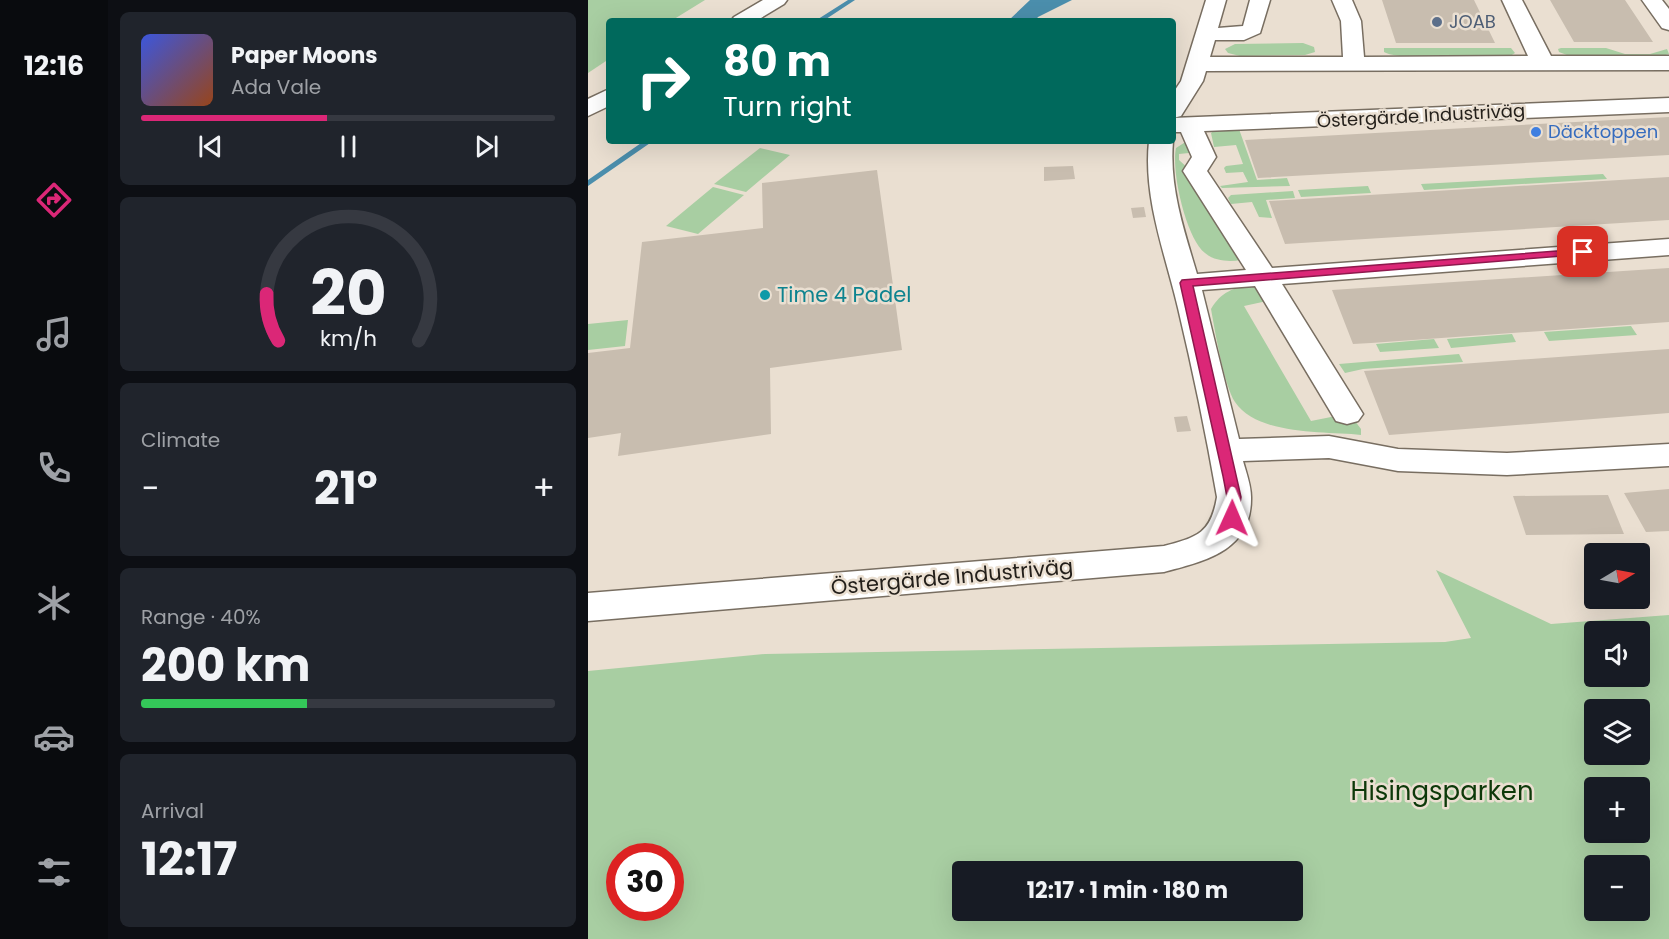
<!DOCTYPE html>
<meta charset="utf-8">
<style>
body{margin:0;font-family:Poppins,sans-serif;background:#20242c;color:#f1f3f6;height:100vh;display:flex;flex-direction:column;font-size:22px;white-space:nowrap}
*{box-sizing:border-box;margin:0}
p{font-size:20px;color:#9ea1a6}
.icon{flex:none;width:33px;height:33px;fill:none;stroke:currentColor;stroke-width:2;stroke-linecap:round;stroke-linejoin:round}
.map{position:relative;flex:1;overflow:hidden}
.sheet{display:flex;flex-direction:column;gap:12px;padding:12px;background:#0d0f14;width:480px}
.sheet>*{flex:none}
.top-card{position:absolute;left:18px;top:18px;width:570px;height:126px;border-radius:6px;box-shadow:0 6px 24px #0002;background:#00695c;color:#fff;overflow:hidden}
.needle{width:39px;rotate:80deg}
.controls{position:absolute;left:996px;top:543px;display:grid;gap:12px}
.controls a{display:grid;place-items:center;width:66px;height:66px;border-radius:6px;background:#171b24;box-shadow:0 6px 24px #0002;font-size:30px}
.speed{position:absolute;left:18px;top:843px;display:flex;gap:12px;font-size:30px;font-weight:700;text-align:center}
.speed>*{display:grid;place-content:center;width:78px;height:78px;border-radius:50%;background:#171b24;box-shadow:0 6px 24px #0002;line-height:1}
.speed .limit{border:9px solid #d22;background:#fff;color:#111}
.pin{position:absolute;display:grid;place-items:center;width:51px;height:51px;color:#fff;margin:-26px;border-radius:12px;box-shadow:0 3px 9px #0006}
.me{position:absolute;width:66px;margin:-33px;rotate:1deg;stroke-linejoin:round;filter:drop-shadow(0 0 4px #0008)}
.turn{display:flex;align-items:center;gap:21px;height:126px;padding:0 18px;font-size:27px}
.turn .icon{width:78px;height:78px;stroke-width:2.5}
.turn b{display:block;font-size:42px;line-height:51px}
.big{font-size:45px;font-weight:700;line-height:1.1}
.sheet .widget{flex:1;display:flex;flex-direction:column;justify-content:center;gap:9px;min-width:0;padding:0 21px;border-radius:9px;background:#20242c}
.sheet .dial{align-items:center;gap:0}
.dial svg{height:156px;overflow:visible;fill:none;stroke:#363941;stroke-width:7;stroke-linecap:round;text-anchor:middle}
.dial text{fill:#f1f3f6;stroke:none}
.song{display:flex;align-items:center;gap:18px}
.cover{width:72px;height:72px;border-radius:9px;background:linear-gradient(135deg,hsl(230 70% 55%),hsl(20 70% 35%))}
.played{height:6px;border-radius:3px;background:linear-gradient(90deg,#db2777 45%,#363941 45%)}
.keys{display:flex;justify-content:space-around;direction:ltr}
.heat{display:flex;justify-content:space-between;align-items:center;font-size:33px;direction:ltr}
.charge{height:9px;border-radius:4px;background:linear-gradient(90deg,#34c759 40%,#363941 0)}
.trip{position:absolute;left:364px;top:861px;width:351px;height:60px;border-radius:6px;background:#171b24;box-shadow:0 6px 24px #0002;font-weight:700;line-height:60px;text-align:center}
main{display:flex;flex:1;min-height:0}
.tabs{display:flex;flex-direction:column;width:108px;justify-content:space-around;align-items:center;background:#090b0e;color:#9ea1a6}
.tabs .icon{width:42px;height:42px}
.tabs .on{color:#db2777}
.tabs b{font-size:27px;color:#f1f3f6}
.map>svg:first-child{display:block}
.green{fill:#a8cea2;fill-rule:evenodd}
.water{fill:#4b8eac}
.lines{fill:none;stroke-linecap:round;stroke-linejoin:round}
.stream{fill:#4b8eac;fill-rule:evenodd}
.building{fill:#c8bdaf}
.minor-casing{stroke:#786e61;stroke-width:3}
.minor{fill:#fff;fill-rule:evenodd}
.route{fill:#db2777;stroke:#8e194d;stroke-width:1.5}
.service-dot{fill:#5c6f8a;stroke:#eadfd1;stroke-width:2}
.shop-dot{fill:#3f7fe0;stroke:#eadfd1;stroke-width:2}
.culture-dot{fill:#0f9aa8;stroke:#eadfd1;stroke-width:2}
.labels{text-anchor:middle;stroke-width:5;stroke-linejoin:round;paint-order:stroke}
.far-service-label{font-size:18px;fill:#4e5e75;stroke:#eadfd1;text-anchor:start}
.far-street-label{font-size:18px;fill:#231f1a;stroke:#eadfd1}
.far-shop-label{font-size:18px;fill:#366cbe;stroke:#eadfd1;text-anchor:start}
.culture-label{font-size:21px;fill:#0d838f;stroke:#eadfd1;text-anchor:start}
.street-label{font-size:21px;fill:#231f1a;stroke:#eadfd1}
.near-park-label{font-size:26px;fill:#0d3909;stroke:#eadfd1}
</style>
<main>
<nav class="tabs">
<b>12:16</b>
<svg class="icon on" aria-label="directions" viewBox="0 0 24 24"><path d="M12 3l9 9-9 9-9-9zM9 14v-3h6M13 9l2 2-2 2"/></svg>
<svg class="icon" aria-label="music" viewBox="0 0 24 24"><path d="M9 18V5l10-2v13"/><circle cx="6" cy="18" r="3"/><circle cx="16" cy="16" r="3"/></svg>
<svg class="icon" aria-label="phone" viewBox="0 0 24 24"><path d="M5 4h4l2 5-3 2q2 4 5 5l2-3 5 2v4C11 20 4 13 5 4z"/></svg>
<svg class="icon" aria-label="climate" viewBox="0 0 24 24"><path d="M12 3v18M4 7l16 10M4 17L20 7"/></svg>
<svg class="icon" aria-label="car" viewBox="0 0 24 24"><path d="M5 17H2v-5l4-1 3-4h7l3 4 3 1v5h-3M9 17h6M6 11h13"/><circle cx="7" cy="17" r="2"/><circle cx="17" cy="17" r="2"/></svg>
<svg class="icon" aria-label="filters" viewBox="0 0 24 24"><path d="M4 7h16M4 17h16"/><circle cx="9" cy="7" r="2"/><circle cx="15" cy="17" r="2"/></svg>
</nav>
<section class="sheet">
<div class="widget">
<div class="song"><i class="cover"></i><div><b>Paper Moons</b><p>Ada Vale</p></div></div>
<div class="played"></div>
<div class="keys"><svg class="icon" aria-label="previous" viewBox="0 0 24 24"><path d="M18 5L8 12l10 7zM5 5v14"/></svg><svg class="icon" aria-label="pause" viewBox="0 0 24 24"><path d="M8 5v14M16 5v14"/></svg><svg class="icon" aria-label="next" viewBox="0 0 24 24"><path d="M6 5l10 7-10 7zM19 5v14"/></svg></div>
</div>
<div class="widget dial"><svg viewBox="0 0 100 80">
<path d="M14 69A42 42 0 1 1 86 69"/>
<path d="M14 69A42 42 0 0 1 8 45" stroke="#db2777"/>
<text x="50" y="56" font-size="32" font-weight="700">20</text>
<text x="50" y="72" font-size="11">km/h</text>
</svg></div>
<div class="widget"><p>Climate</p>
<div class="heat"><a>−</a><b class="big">21°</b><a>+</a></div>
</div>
<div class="widget"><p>Range · 40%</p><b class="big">200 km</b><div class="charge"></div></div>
<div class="widget"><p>Arrival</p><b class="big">12:17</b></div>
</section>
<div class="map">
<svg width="1081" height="939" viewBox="0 0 1081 939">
<rect width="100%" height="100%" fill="#eadfd1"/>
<path class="green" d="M0 0H117L83 21H21V59L0 73Z
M715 43 726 47 727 52 717 55 652 56 640 53 637 49 647 44Z
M796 48H923L927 53 922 56C898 56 813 62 796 52Z
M973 48H1018L1037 54H1062L1079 49 1081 54 1071 57H984L971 52 970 49Z
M651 129 669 180 699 178 702 186 634 188 632 186 660 182 655 172 638 173 636 168 638 166 655 164 648 145 626 147 623 133 627 130Z
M599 141 611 152 591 154V160L602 170 653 260C641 262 626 261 617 253 598 238 583 171 588 148Z
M172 148 202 155 158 192 126 184Z
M1015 174 1019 179 836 190 833 184Z
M780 186 783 193 713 197 710 190Z
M125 187 156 195 110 234 78 226Z
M705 191 707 198 678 200 684 218 671 217 664 202 643 204 640 198 643 195Z
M665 285 675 289 679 301 656 306 723 421 748 416 764 417 773 429V435C737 431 670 436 647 402 636 385 627 331 623 309 633 292 646 287 665 285Z
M40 320 37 346 0 350V324Z
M1043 326 1049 335 961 341 956 332Z
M924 334 928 342 863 348 859 339Z
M846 339 851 348 792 352 788 344Z
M871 354 875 362 775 369 757 373 751 364Z
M848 570 963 624 1081 615V939H0V671L177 654 857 642 883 638ZM1006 632H1052V676H1006ZM1006 710H1052V754H1006ZM1006 788H1052V832H1006ZM32 856H82V908H32ZM1006 866H1052V910H1006ZM375 872H705V910H375Z"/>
<path class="water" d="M442 0H484L450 17 447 21H420Z"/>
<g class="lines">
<path class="stream" d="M260 0H267L235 21H227Z
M56 141H65L0 186V180Z"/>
</g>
<path class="building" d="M794 0H886L907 43H808Z
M962 0H1037L1065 42H986Z
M1081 117V155L670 178 657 140Z
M485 166 487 179 456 181V167Z
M289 170 314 350 182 368 183 434 30 456 33 433 0 438V353L42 348 54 242 175 228 174 183Z
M1081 177V220L697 244 681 201Z
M556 207 558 217 545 218 543 208Z
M1081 268V322L783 343 765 344 744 290Z
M1081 349V413L801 435 776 371Z
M599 416 603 431 589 432 586 417Z
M1081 489V531L1058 532 1036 493Z
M1020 495 1036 534 938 535 925 496Z"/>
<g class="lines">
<defs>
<path id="minor" d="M175 0H199L196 4 168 21H143L146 17Z
M618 0H638L630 28 655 26 662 0H682L672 33 656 40H627L622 57H755L753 21 744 0H764L773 21 776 57 940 56 914 0H934L963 56H1081V70L618 71 615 81 593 116 585 118 1081 98V112L616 131 628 157 619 171 684 268 1081 239V255L694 284 775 414 770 421 759 424 748 421 667 286 614 290 651 439 741 436 810 449 919 453 1081 444V466L919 475 810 471 741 458 655 461C658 472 663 485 663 497 664 551 617 561 576 572L0 621V593L576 546C610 537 623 533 629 497 618 434 605 371 590 308 577 253 555 198 561 141H585C581 187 596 230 609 274L658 270 595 171 604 157 593 132H585V93L593 81Z
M1054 0H1074L1081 9V30L1074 28Z
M21 89V106L0 116V99Z"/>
</defs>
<use href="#minor" class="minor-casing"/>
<use href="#minor" class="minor"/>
</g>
<path class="route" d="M995 249 999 250V254L605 286 653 497 649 522H639L637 518 639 497 635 476 592 283 594 280Z"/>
<circle class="service-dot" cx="849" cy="22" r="6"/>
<circle class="shop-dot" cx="948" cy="132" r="6"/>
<circle class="culture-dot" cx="177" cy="295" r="6"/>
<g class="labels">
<g class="far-service-label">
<text x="861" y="28">JOAB</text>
</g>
<g class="far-street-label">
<text transform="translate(833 116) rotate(-3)" y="6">Östergärde Industriväg</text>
</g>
<g class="far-shop-label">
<text x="960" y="138">Däcktoppen</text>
</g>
<g class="culture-label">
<text x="189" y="302">Time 4 Padel</text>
</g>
<g class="street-label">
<text transform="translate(364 577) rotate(-5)" y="7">Östergärde Industriväg</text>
</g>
<g class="near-park-label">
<text x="854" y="800">Hisingsparken</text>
</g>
</g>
</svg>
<div class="controls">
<a><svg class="needle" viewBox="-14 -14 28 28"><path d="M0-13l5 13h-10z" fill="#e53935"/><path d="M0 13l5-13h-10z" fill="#9ea1a6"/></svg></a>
<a><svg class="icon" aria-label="sound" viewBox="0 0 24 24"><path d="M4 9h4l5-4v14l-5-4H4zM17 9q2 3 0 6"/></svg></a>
<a><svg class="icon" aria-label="layers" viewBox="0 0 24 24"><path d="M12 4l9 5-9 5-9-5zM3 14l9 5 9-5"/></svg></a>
<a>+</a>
<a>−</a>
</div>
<div class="speed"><div class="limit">30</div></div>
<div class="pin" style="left:995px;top:252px;background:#d93025"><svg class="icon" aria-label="arrive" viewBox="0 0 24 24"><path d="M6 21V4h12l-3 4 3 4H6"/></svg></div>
<svg class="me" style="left:644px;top:518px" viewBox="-20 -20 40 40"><path d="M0-17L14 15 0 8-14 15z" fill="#db2777" stroke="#fff" stroke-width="4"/></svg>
<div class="trip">12:17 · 1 min · 180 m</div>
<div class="top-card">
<div class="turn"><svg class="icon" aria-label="right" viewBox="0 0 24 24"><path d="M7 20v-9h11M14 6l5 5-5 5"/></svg><div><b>80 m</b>Turn right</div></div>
</div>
</div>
</main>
